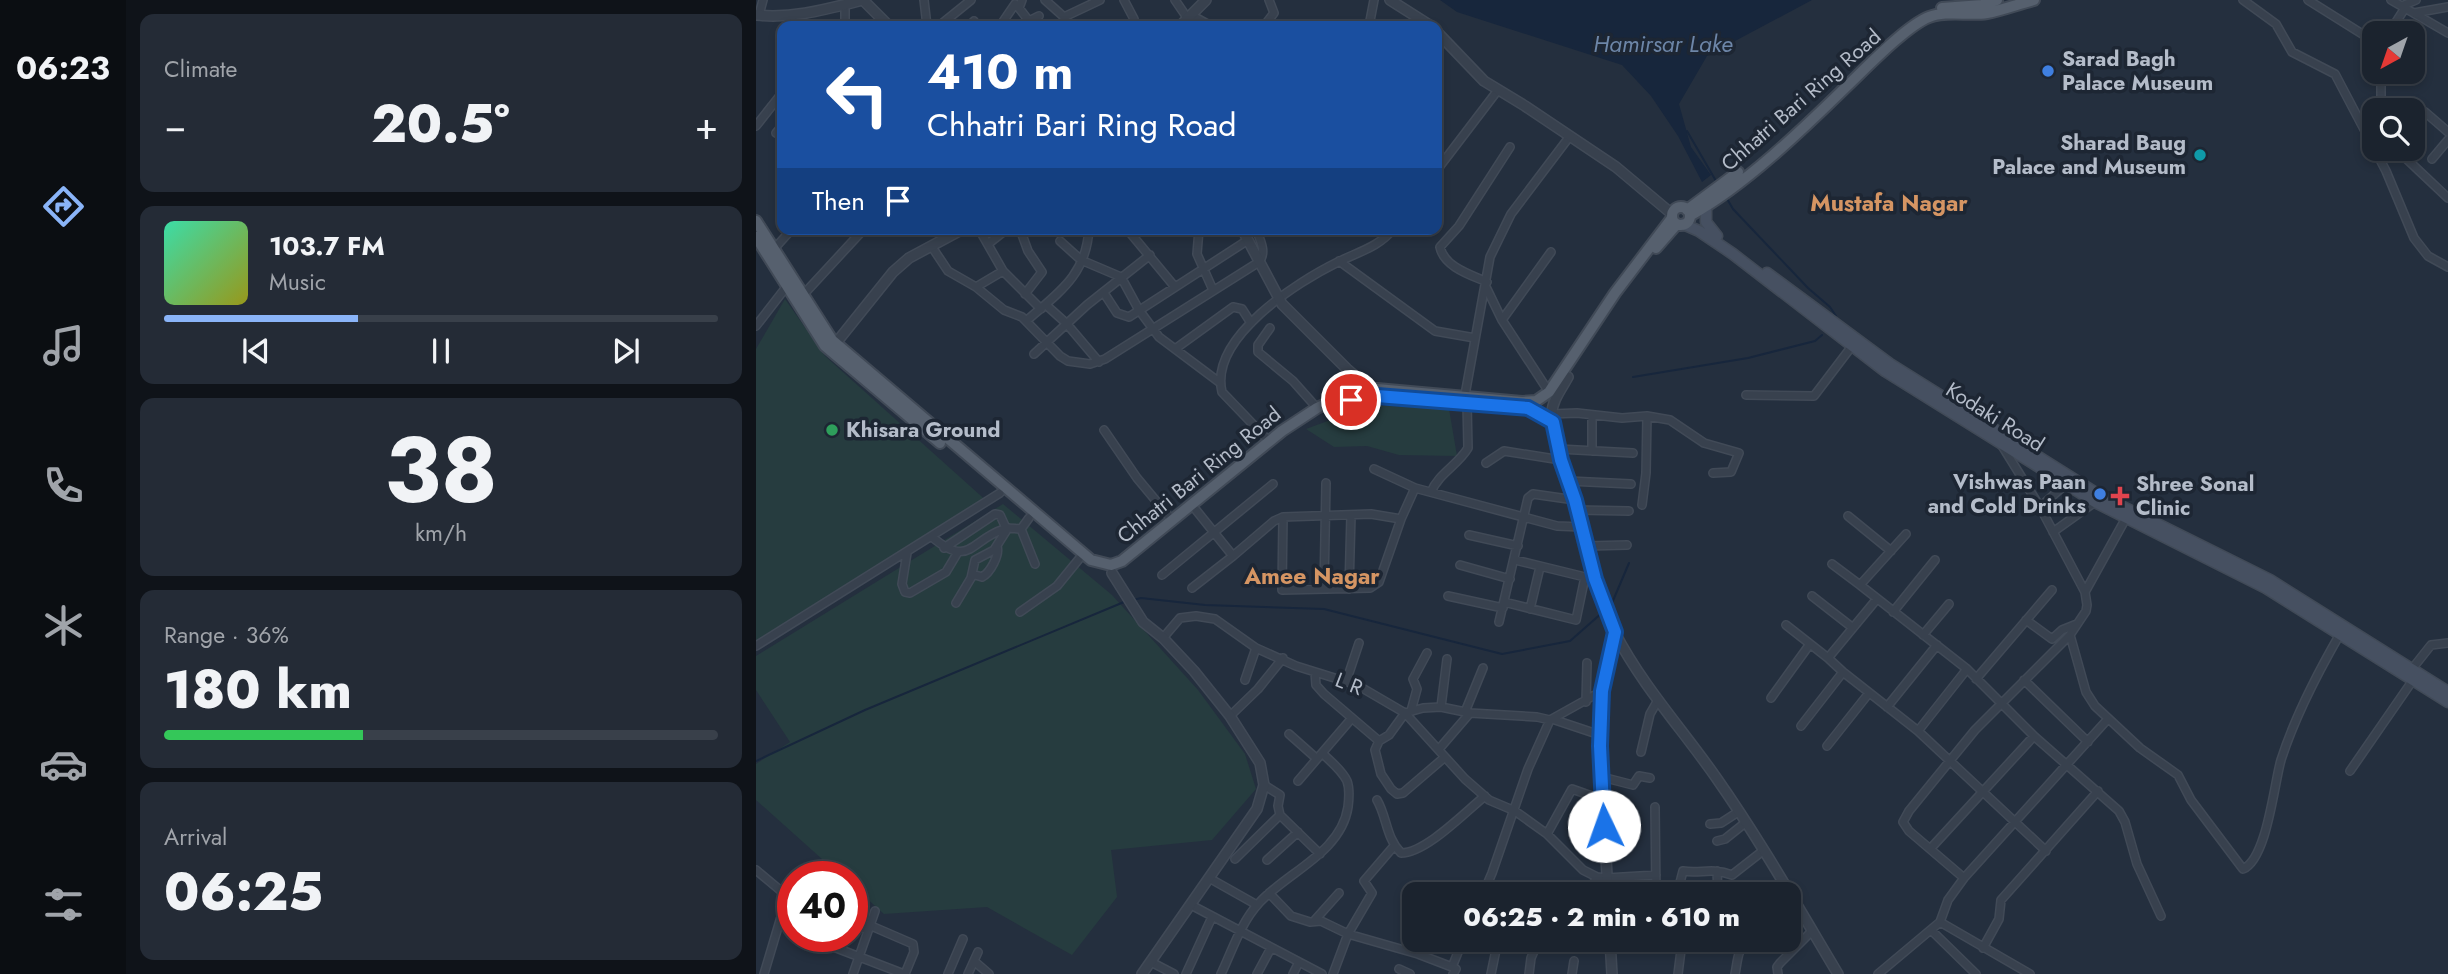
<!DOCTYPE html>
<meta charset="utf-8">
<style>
body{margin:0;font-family:Jost,sans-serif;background:#242b36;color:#f1f3f6;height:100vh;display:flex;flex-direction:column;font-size:26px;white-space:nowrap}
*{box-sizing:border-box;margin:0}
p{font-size:23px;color:#a0a4aa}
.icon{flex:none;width:38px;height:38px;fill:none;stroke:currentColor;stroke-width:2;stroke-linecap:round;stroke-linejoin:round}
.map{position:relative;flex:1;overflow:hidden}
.details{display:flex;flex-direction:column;gap:14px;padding:14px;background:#0f1319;width:630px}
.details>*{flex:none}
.guide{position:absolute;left:21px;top:21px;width:665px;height:214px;border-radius:14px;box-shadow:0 4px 10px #0003,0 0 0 2px #39404a;background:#1a4fa0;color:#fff;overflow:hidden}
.needle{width:46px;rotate:220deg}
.controls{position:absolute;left:1606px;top:21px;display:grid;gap:14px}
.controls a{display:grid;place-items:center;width:63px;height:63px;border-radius:14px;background:#1b232e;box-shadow:0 4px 10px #0003,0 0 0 2px #39404a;font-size:35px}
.speed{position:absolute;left:21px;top:861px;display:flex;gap:14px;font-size:35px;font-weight:700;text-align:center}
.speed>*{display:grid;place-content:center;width:91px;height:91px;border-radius:50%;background:#1b232e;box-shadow:0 4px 10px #0003,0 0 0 2px #39404a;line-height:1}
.speed .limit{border:10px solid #d22;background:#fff;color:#111}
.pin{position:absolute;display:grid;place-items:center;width:60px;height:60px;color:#fff;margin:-30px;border:4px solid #fff;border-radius:50%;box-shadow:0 2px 7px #0007}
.me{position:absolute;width:77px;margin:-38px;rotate:357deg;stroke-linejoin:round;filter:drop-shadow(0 0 5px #0008)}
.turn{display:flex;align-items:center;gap:24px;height:147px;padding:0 35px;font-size:32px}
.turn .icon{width:91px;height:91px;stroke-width:2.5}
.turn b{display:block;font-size:49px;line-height:60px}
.then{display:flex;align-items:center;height:66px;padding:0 35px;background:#0003;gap:14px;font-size:26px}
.big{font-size:52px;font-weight:800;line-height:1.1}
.details .card{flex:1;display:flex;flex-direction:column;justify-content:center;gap:10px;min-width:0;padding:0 24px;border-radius:14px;background:#242b36}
.details .dial{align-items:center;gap:0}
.dial b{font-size:91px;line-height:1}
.song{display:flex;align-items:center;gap:21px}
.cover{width:84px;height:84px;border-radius:10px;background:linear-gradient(135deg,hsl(160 70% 55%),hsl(60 70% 35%))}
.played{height:7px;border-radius:4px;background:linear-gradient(90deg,#8ab4f8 35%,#39404a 35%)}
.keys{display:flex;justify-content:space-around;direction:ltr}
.heat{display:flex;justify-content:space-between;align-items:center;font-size:38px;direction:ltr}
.charge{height:10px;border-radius:5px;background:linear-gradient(90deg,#34c759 36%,#39404a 0)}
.trip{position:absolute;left:646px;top:882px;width:399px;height:70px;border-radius:14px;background:#1b232e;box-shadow:0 4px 10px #0003,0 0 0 2px #39404a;font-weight:800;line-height:70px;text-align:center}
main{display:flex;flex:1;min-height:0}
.menu{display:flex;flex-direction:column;width:126px;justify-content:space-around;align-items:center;background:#0b0e12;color:#a0a4aa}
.menu .icon{width:49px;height:49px}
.menu .active{color:#8ab4f8}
.menu b{font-size:32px;color:#f1f3f6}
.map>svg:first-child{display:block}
.green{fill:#263c3f}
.water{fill:#17263c}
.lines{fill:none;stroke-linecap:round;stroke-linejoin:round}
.stream{stroke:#17263c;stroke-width:2}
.minor-casing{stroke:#414a57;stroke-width:10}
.tertiary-casing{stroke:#414a57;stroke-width:12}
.secondary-casing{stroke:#414a57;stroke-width:13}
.primary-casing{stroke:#414a57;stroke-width:14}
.minor{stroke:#38414e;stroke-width:7}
.tertiary{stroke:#38414e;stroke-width:9}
.secondary{stroke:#465061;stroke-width:10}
.primary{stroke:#56606e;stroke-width:10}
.route-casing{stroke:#114b97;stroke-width:18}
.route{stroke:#1a73e8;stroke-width:12}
.shop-dot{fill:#3f7fe0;stroke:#1d2633;stroke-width:2.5}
.culture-dot{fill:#0f9aa8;stroke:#1d2633;stroke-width:2.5}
.leisure-dot{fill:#2e9e5b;stroke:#1d2633;stroke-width:2.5}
.health-dot{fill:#e0444e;stroke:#1d2633;stroke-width:2.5}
.labels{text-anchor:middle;stroke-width:7;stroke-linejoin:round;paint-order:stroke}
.poi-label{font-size:21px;font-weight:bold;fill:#b4bcc9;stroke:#1d2633;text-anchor:start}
.street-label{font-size:21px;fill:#b4bcc9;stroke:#1d2633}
.water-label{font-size:23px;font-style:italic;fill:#6d86a8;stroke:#1d2633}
.neighbourhood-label{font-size:23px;font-weight:bold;fill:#d59563;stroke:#1d2633}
</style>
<main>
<nav class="menu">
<b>06:23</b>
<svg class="icon active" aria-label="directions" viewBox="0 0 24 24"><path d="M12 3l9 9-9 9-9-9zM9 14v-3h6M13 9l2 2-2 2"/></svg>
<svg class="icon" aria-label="music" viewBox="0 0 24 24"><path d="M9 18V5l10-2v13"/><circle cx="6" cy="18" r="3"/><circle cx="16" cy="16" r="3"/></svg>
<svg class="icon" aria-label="phone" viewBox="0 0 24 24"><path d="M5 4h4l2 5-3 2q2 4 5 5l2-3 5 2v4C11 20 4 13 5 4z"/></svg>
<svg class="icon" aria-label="climate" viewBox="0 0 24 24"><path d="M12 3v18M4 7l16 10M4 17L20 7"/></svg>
<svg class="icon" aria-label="car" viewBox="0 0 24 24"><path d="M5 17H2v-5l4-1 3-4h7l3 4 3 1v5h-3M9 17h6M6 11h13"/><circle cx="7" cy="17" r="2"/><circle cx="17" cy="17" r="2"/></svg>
<svg class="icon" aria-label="filters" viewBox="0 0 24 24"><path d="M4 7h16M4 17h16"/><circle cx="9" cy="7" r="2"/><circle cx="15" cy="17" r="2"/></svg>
</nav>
<section class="details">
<div class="card"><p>Climate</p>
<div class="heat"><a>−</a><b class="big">20.5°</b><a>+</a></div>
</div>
<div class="card">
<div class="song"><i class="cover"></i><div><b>103.7 FM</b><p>Music</p></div></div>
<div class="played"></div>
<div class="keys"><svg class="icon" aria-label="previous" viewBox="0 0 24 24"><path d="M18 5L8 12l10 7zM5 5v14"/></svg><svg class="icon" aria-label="pause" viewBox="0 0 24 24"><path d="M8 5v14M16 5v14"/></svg><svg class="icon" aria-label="next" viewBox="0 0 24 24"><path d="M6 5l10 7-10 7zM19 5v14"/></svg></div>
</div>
<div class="card dial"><b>38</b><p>km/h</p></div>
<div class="card"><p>Range · 36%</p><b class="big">180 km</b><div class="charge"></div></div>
<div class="card"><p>Arrival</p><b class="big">06:25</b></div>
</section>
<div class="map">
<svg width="1692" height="974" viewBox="0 0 1692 974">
<rect width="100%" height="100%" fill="#242f3e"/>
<path class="green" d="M29 299 69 356 234 504 0 641V349Z
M615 405 693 409 701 456 643 455 611 446 578 447 550 429Z
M247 504 356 595 442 690 489 754 500 789 456 840 355 850 361 897 316 955 231 907 128 914 96 885V877H86L0 800V764L34 742 0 690V656Z"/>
<path class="water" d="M684 0H1056L951 56 923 104 935 147 955 175 946 182 922 136 895 96 866 65 701 12Z"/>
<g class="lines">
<path class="stream" d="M931 131 960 181
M970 197 977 209 1052 288 1074 307 1080 316
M877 377 992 358 1059 341 1066 335
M377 600 385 598 449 605 568 609 746 654 814 641 847 612
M851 608 856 603 873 563
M0 761 109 710 368 602"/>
<defs>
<path id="minor" d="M168 0 171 26
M266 0 263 8 273 21
M289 0 308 17V26
M368 0 378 19 377 26
M419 0 432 19
M1487 0 1520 24 1536 52 1579 74 1630 171 1658 238 1672 256 1692 267
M1552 0 1619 42
M1635 0 1692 33
M1646 6 1660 0
M1658 13 1692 7
M3 15 7 0
M435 15 455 26
M308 17 344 0
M89 26V5
M183 26 215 0
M213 26 218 21
M244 26 259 4
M270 26 273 21 283 16
M508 26 518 13 513 0
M613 26 618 0
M1633 33 1649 8
M1625 72V110
M0 126 26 93
M1657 126 1669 112 1692 132
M20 133 26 126
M1640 149 1692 198
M1676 159 1692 140
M681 170 742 90
M223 229 247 271 285 309
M264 229 272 251 286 272 269 294
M371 229 419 287
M443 229 441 254 457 290
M304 241 325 260 365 277 383 310 403 337 463 382
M232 244 251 229
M176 247 192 271 220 287 248 310 266 317 304 356 312 361 334 364 349 359 503 262C511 252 504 240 500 229
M18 249 36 229
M583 261 679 331 719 338
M731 282C715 275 688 267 684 247L703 226 754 147
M220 287 247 271
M730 287 746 320 793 392
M348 293 361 313 373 317 492 240
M47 295 108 229
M290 305 310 323 343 362
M746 320 795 252
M270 321C302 293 330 276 333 229
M0 326 31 286
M514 328 502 345V352L537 381 561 408
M419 349 477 307 486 309 495 323
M278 354 331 305 394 255
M709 395 734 257 755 214 814 136
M990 395 1058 396 1096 346
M795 414 821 413 866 418 891 416 914 420 948 443 983 453 975 472 957 473
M836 415V451
M348 430 381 478 416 520
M513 441 466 392C453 338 541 282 582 262 602 252 623 247 637 229
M1245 444 1284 507 1329 592
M803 449 877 453
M730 463 748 451 805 460
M618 469 659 488 801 526 826 527
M813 481 875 484
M675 492C683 473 702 465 712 448L711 403
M886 505 890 473 891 416
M1284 507 1310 484
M440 510 477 556 518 521 527 517 615 514 645 519
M821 510 873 511
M1092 516 1135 551
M527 517 526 590 614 588 623 582 645 519 659 488
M265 529 279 564
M1297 532 1339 502
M1150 534 1104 585 1211 669 1278 736 1363 811 1369 822 1381 864 1405 916
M713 535 762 546
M176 537C214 569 214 540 248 529 254 527 259 529 265 529L273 518
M831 546 871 545
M188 548 239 514 244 515 250 528
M151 553 146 584 149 592 154 593 190 572 202 552
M759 560 833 578
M1076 564 1104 585
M704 565 754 579
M216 574 226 577C234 573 244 555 241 546
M406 575 517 484
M436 588 477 556
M568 589 570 483
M593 589 595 515
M692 596 747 608
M1056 596 1097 628
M1120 600 1072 658 1087 672 1162 731 1290 851
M748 602 820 620 829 577
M200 603 215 578 219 560 238 550 252 528
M774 609 784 567
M264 612 301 586 323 559
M1137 612 1179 560
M1270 620 1296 639 1306 630 1321 624
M743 622 772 498 777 494 819 500
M1030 625 1072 658
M1167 635 1193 604
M1314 635 1330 692 1339 706 1384 748 1422 775 1435 800 1487 869C1511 859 1518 784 1525 760 1539 716 1561 674 1584 634
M407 638 424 618 440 616 459 619 500 648 540 666 601 685 649 713 709 779 733 800 759 811 791 834 827 870 841 877 851 878 900 875
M0 646 244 493
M1656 669 1675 645 1692 643
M559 672 560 685 568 694 623 741
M1220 679 1296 590
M489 680 500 648
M1268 680 1332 742
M590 682 603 643
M1015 698 1054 644
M830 702 831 663
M685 707 691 659
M1131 707 1181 645
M655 711 661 689 657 679 671 653
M709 712 727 668
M474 716 502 689 527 658
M796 719 844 735
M1045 726 1087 672
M1162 731 1211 669
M533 734 560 758
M1071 746 1113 693
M683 749 714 713
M885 752 894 714 902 700
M689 757 647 793 641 794 635 789 625 774 619 750 623 741 633 735 649 713 667 708 685 707 714 713 781 717 794 720
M1594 771 1657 680
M846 777 877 785 883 776 894 778
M542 781 596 718
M508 785 524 795 522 806 524 815 564 854
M621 800C631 817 630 838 645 853 670 853 709 812 729 796
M899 807 900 894
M954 824 965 823 982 812
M791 834 816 789 847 800
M961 841 969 839 989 823
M1175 848 1278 736
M479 859 524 815
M511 860 542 832
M0 870 37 901
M961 871 962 894
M453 878 501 905
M1208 878 1153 831 1147 822 1153 811 1219 730 1314 635 1330 611 1331 605 1329 592 1370 518
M513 893 535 916 554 922 565 921 592 934 662 954 696 967
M727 894 736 873 772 769 794 720 846 691
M800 894 801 891
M831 894 841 877
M921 894 927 871C945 874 955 867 976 875L1008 850
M31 898 37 912
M435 905 566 974
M558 921 583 893
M1184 922 1274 974
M96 924 112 930
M113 925 157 944 158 952 149 974
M1176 931 1220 974
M57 936 75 946 148 974
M920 940 926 942 922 974
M1227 948 1243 919 1245 900 1342 791
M218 961 233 974
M395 962 418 974
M643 969 654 974
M8 974 25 917
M97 974 119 911
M192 974 207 939
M212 974 222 952
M430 974 456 917
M465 974C476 951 485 922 503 903 531 872 585 853 592 807 593 799 594 789 591 781 586 770 574 761 566 753
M501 974 515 948
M537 974 543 962
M577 974 592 934 616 893 608 881 638 846
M697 974 700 969 696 967 707 940
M735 974 742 940
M773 974 775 958 783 940
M816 974 818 961
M979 974C982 959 981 949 993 940
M1022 974 1021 967 1024 963 1056 931
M1122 974 1184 922 1192 900 1208 878 1351 720"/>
<path id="tertiary" d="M107 0 133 26
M634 0 675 26
M0 15C37 19 71 9 107 0
M424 26 450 0
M681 32 728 81 769 106 860 167 916 214
M486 229 526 304 591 369 618 392
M80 343 137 272 153 258 207 229
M812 377C806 388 795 402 796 415 797 445 812 473 820 501 830 543 840 596 859 633 886 685 926 729 959 776 1004 840 1042 907 1082 974
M772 408 797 422
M356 573 387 622 407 638 438 671 474 716 504 763 508 785 501 809 386 974
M852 894 844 746 846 691 859 632
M854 940 856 974"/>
<path id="secondary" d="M950 207V222L961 236
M927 224 943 231 977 254 1129 371 1339 502 1510 588 1692 702
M1011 273 1134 364 1343 495 1514 580 1692 692"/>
<path id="primary" d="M1186 8 1226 5 1241 0
M916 216a9 9 0 1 1 18 0a9 9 0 1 1-18 0Z
M931 210 982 172
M935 215C988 186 1047 129 1091 86 1110 68 1150 26 1173 17 1190 10 1213 16 1231 13 1247 10 1262 4 1278 0
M0 221 76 340 335 560 355 565 366 561 526 431 561 408 593 393 621 389 766 402 780 401 793 392 859 293 916 218
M0 237 69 346 184 443
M900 248 921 224
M591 402 630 397"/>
</defs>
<use href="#minor" class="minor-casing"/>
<use href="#tertiary" class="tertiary-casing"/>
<use href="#secondary" class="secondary-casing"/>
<use href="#primary" class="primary-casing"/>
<use href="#minor" class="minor"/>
<use href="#tertiary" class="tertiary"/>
<use href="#secondary" class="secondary"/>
<use href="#primary" class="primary"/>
</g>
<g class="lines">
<defs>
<path id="route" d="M595 400 621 396 772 408 797 422 805 460 819 500 839 579 859 632 846 691 844 746 848 826"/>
</defs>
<use href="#route" class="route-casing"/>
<use href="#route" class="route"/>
</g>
<g class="shop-dot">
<circle cx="1292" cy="71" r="7"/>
<circle cx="1344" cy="494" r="7"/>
</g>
<circle class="culture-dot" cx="1444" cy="155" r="7"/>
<circle class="leisure-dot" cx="76" cy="430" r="7"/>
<path class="health-dot" d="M1360.5 485.5h7v7h7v7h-7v7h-7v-7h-7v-7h7z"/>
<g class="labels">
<g class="poi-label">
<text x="1306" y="66">Sarad Bagh<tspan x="1306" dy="24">Palace Museum</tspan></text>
<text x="1430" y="150" text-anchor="end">Sharad Baug<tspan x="1430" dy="24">Palace and Museum</tspan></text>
<text x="90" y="437">Khisara Ground</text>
<text x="1330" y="489" text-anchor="end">Vishwas Paan<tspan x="1330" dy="24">and Cold Drinks</tspan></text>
<text x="1380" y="491">Shree Sonal<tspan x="1380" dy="24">Clinic</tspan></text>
</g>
<g class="street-label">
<text transform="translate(1045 100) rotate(-41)" y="7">Chhatri Bari Ring Road</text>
<text transform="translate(1239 417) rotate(32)" y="7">Kodaki Road</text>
<text transform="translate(443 475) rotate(-39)" y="7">Chhatri Bari Ring Road</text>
<text transform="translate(593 684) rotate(21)" y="7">L R</text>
</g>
<g class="water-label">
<text x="907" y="52">Hamirsar Lake</text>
</g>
<g class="neighbourhood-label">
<text x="1133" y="211">Mustafa Nagar</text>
<text x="556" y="584">Amee Nagar</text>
</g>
</g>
</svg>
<div class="controls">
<a><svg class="needle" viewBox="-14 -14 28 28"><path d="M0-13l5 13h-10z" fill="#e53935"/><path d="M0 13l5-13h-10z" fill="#a0a4aa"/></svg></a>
<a><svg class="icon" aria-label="search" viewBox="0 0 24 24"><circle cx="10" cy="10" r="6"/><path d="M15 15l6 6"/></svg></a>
</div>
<div class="speed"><div class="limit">40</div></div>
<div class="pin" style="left:595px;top:400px;background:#d93025"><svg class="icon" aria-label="arrive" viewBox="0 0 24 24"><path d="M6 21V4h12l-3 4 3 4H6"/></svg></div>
<svg class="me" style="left:848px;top:826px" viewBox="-20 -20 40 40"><circle r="19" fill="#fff"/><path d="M0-13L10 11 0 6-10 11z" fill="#1a73e8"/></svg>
<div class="trip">06:25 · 2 min · 610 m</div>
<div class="guide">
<div class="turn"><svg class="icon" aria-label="left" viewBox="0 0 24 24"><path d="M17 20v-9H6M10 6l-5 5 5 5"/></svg><div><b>410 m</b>Chhatri Bari Ring Road</div></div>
<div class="then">Then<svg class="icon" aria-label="arrive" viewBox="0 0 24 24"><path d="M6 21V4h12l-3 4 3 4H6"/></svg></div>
</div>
</div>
</main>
